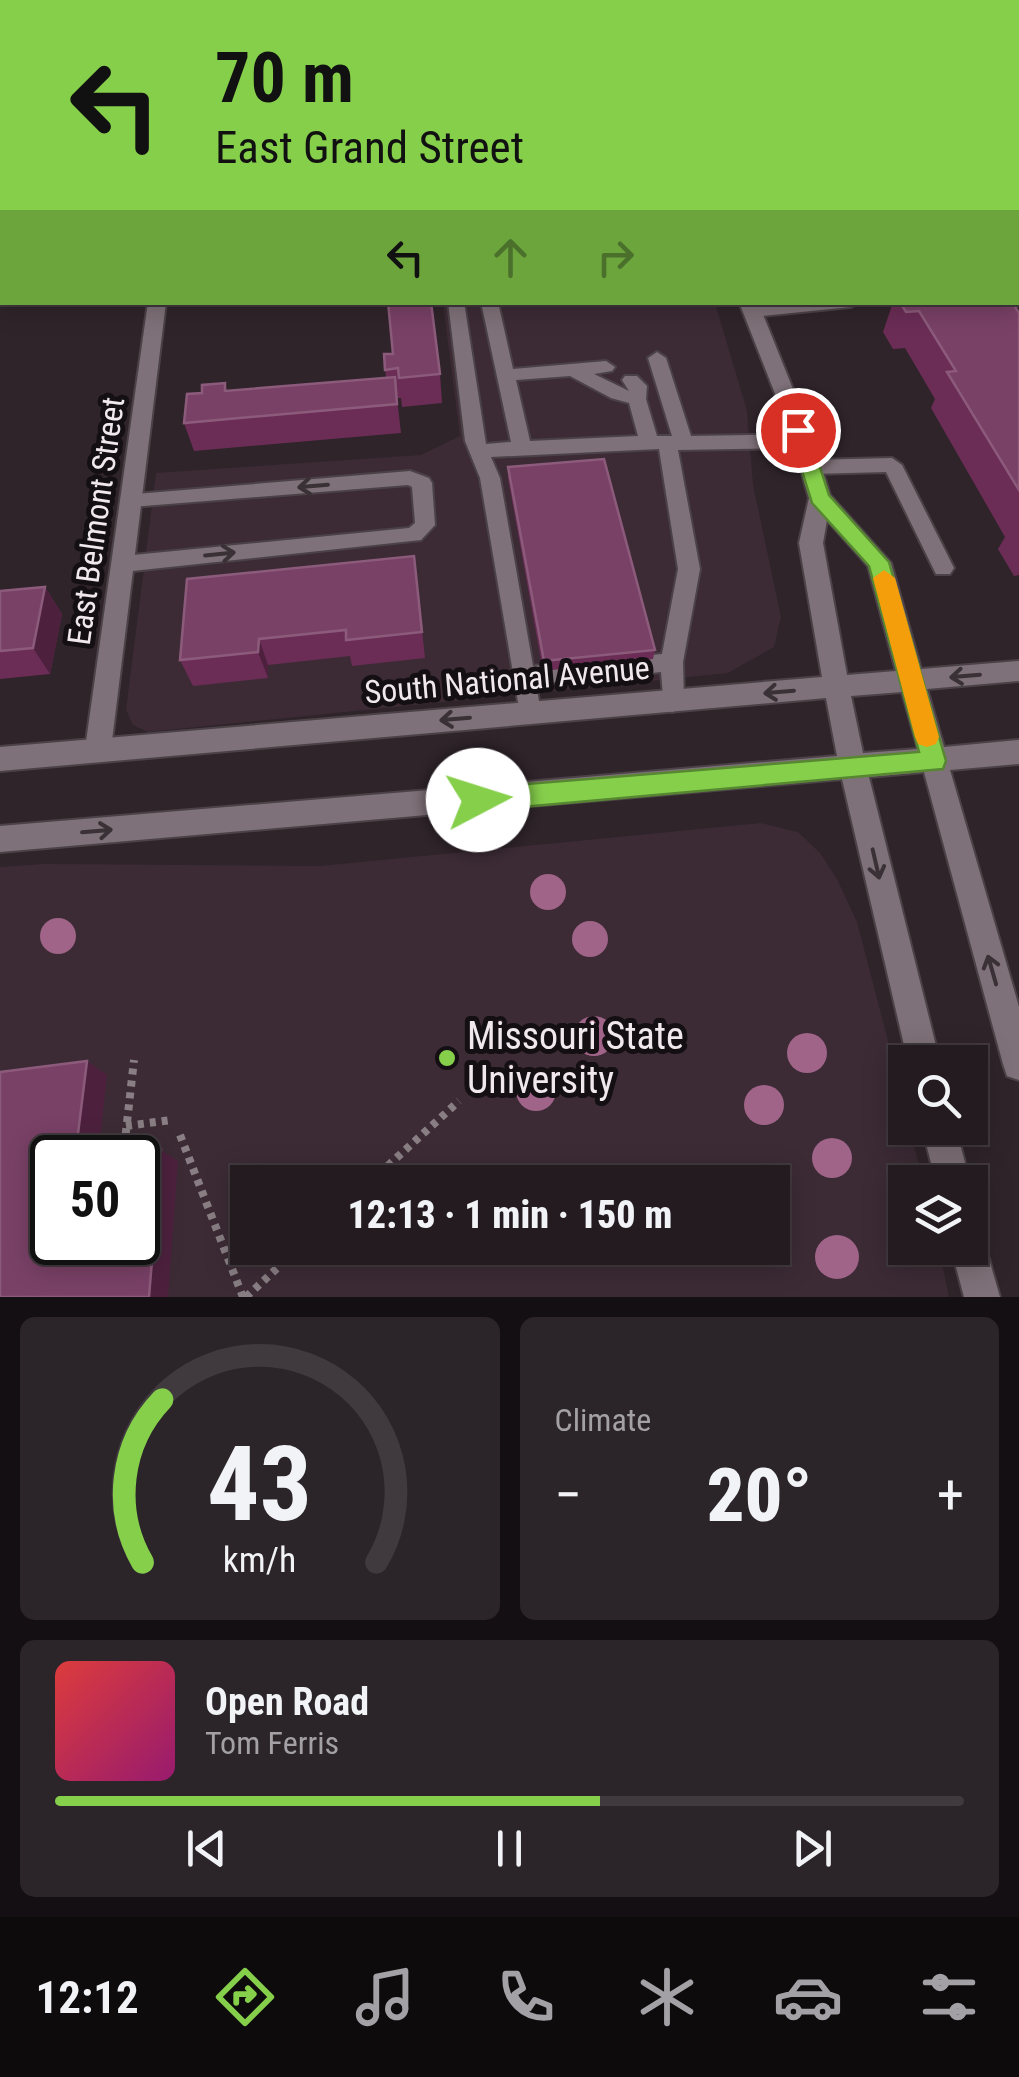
<!DOCTYPE html>
<meta charset="utf-8">
<style>
body{margin:0;font-family:"Roboto Condensed",sans-serif;background:#2b2429;color:#f1f3f6;height:100vh;display:flex;flex-direction:column;font-size:38px;white-space:nowrap}
*{box-sizing:border-box;margin:0}
p{font-size:32px;color:#a3a1a5}
.icon{flex:none;width:55px;height:55px;fill:none;stroke:currentColor;stroke-width:2;stroke-linecap:round;stroke-linejoin:round}
.map{position:relative;height:1297px;overflow:hidden}
.sheet{display:flex;flex-direction:column;gap:20px;padding:20px;background:#130f12;flex:1}
.sheet>*{flex:none}
.guide{position:absolute;left:0px;top:0px;width:1020px;height:305px;box-shadow:0 5px 25px #0003,0 0 0 2px #40393e;background:#86cf4b;color:#111;overflow:hidden}
.controls{position:absolute;left:888px;top:1045px;display:grid;gap:20px}
.controls a{display:grid;place-items:center;width:100px;height:100px;border-radius:0px;background:#231b20;box-shadow:0 5px 25px #0003,0 0 0 2px #40393e;font-size:50px}
.speed{position:absolute;left:30px;top:1135px;display:flex;gap:20px;font-size:50px;font-weight:700;text-align:center}
.speed>*{display:grid;place-content:center;width:130px;height:130px;border-radius:50%;background:#231b20;box-shadow:0 5px 25px #0003,0 0 0 2px #40393e;line-height:1}
.speed .limit{border:5px solid #111;border-radius:15px;background:#fff;color:#111}
.pin{position:absolute;display:grid;place-items:center;width:85px;height:85px;color:#fff;margin:-42px;border:5px solid #fff;border-radius:50%;box-shadow:0 2px 10px #0007}
.me{position:absolute;width:110px;margin:-55px;rotate:85deg;stroke-linejoin:round;filter:drop-shadow(0 0 8px #0008)}
.turn{display:flex;align-items:center;gap:35px;height:210px;padding:0 50px;font-size:45px}
.turn .icon{width:130px;height:130px;stroke-width:2.5}
.turn b{display:block;font-size:70px;line-height:85px}
.lanes{display:flex;align-items:center;height:95px;padding:0 50px;background:#0003;justify-content:center;gap:50px;direction:ltr}
.lanes .off{opacity:.35}
.big{font-size:75px;font-weight:800;line-height:1.1}
.sheet .tile{flex:1;display:flex;flex-direction:column;justify-content:center;gap:15px;min-width:0;padding:0 35px;border-radius:15px;background:#2b2429}
.sheet .dial{align-items:center;gap:0}
.dial svg{height:260px;overflow:visible;fill:none;stroke:#40393e;stroke-width:7;stroke-linecap:round;text-anchor:middle}
.dial text{fill:#f1f3f6;stroke:none}
.song{display:flex;align-items:center;gap:30px}
.cover{width:120px;height:120px;border-radius:15px;background:linear-gradient(135deg,hsl(0 70% 55%),hsl(320 70% 35%))}
.played{height:10px;border-radius:5px;background:linear-gradient(90deg,#86cf4b 60%,#40393e 60%)}
.keys{display:flex;justify-content:space-around;direction:ltr}
.heat{display:flex;justify-content:space-between;align-items:center;font-size:55px;direction:ltr}
.sheet .tiles{flex:1;display:grid;gap:20px;grid-template-columns:1fr 1fr}
.tile:last-child{grid-column:span 2}
.trip{position:absolute;left:230px;top:1165px;width:560px;height:100px;border-radius:0px;background:#231b20;box-shadow:0 5px 25px #0003,0 0 0 2px #40393e;font-weight:800;line-height:100px;text-align:center}
.tab-bar{display:flex;height:160px;justify-content:space-around;align-items:center;background:#0e0b0d;color:#a3a1a5}
.tab-bar .icon{width:70px;height:70px}
.tab-bar .active{color:#86cf4b}
.tab-bar b{font-size:45px;color:#f1f3f6}
.map>svg:first-child{display:block}
.built{fill:#3c2b35;fill-rule:evenodd}
.lines{fill:none;stroke-linecap:round;stroke-linejoin:round}
.lane-casing{stroke:#4b4247;stroke-width:4}
.street-casing{stroke:#4b4247;stroke-width:4}
.secondary-casing{stroke:#4b4247;stroke-width:4}
.path{stroke:#887e83;stroke-width:8;stroke-dasharray:6 6;stroke-linecap:butt}
.lane{fill:#7f7179;fill-rule:evenodd}
.street{fill:#7f7179;fill-rule:evenodd}
.secondary{fill:#7f7179;fill-rule:evenodd}
.tree{fill:#a06488}
.wall{fill:#6b2d56}
.shaded-wall{fill:#4d213e}
.building{fill:#794166;stroke:#8c5b7b;stroke-width:2.5}
.oneway{stroke:#393136}
.route{fill:#86cf4b;stroke:#578731;stroke-width:2.5}
.slow{fill:#f59e0b}
.poi-dot{fill:#86cf4b;stroke:#140f12;stroke-width:4}
.labels{text-anchor:middle;stroke-width:10;stroke-linejoin:round;paint-order:stroke}
.street-label{font-size:32px;fill:#f0e8ec;stroke:#140f12}
.near-poi-label{font-size:38px;fill:#f0e8ec;stroke:#140f12;text-anchor:start}
</style>
<div class="map">
<svg width="1019" height="1297" viewBox="0 0 1019 1297">
<rect width="100%" height="100%" fill="#2f242a"/>
<path class="built" d="M443 303H715L747 411 753 485 781 617 774 647 728 673 148 732 133 725 126 710 156 473 421 455 460 436Z
M761 823 798 832 820 853 837 879 857 922 905 1106V1128H910L923 1182H905V1248H939L949 1297H0V867L43 864 320 866ZM52 1158H138V1242H52ZM248 1182H772V1248H248Z"/>
<g class="lines">
<defs>
<path id="lane" d="M1018 295H1019V306L1011 302H1018Z
M448 302H464L486 444 511 442 481 302H498L513 369 606 361 615 367 612 371 594 374 629 391 622 380 625 376H637L647 386 646 399 657 436H672L648 358 657 352 666 358 691 436 803 434 813 441 803 448 678 450 700 569 683 662 684 702 680 709 672 712 664 709 661 672 536 684 541 713 537 720 529 723 521 720 480 478 465 441ZM570 376 611 398 629 403 638 436 530 441 516 380ZM659 449 678 569 662 654 533 666 500 478 491 457Z
M795 302H859L851 307 752 317 744 312 752 307Z
M892 458 902 465 954 568 950 574H936L886 472 810 474 800 467 810 460Z
M410 471 429 478 432 483 435 525 421 540 123 572 112 564 123 556 409 528 415 523 412 487 408 485 131 507 124 505 121 500 124 495Z"/>
<path id="street" d="M204 0H218V2H205Z
M1018 57H1019V65H1018Z
M2 113V123L0 124V114Z
M148 302H166L111 749 107 757 98 761 89 757 85 749Z"/>
<path id="secondary" d="M598 0H612L613 2H600Z
M739 302H758L809 429 830 495 891 563 921 669 1019 661V681L927 689 944 747 1019 740V764L950 770 1019 1007V1080L1007 1076 1003 1064 924 772 869 777 940 1062H908L842 779 0 852V826L837 756 826 698 0 771V747L822 677 799 543 809 498 789 429ZM827 520 868 566 896 671 847 675 823 543ZM902 692 918 749 863 753 851 696Z
M922 1128H956L970 1182V1183L936 1182Z
M970 1230 982 1235 1000 1297H964L951 1248H970Z"/>
</defs>
<use href="#lane" class="lane-casing"/>
<use href="#street" class="street-casing"/>
<use href="#secondary" class="secondary-casing"/>
<path class="path" d="M126 1126 171 1120
M180 1135 243 1297
M123 1158 134 1060
M370 1182 459 1101
M246 1297 299 1248"/>
<use href="#lane" class="lane"/>
<use href="#street" class="street"/>
<use href="#secondary" class="secondary"/>
</g>
<g class="tree">
<circle cx="548" cy="892" r="18"/>
<circle cx="58" cy="936" r="18"/>
<circle cx="590" cy="939" r="18"/>
<circle cx="594" cy="1036" r="20"/>
<circle cx="807" cy="1053" r="20"/>
<circle cx="536" cy="1091" r="20"/>
<circle cx="764" cy="1105" r="20"/>
<circle cx="832" cy="1158" r="20"/>
<circle cx="837" cy="1257" r="22"/>
</g>
<path class="wall" d="M893 302H1012L1019 313V575L1014 576 998 549 1005 537 931 408 935 399 905 348 893 349 883 332Z
M384 354H393L440 374 442 403 402 407 401 398H397L401 433 194 451 184 423 202 393 225 383 227 391 386 378Z
M508 467 655 650 653 659 543 671 508 478Z
M414 556 425 658 352 666 350 656 268 665V678L193 686 180 660Z
M45 587 62 614 50 674 0 679V591Z"/>
<path class="shaded-wall" d="M45 587 62 614 50 674 33 648Z
M259 639 268 665V678L258 652Z
M87 1061 107 1075 98 1158H75Z
M161 1150 178 1161 168 1297H149Z"/>
<path class="building" d="M388 302H431L440 374 399 378 398 368 385 370 384 354H393Z
M900 302H1012L1019 313V490L947 372 956 371 919 311 906 312Z
M395 377 397 404 184 423 187 394 202 393V385L225 383V391Z
M604 459 655 650 544 661 508 467Z
M414 556 422 632 346 640V630L259 639 258 652 180 660 187 579Z
M45 587 33 648 0 651V591Z
M87 1061 75 1158H52V1242H138V1158H103L161 1150 149 1297H0V1072Z"/>
<defs><path id="oneway-shaft" d="M-6 0H5M1.5-3L5.5 0L1.5 3" fill="none" stroke-width="1.6" stroke-linecap="round" stroke-linejoin="round" transform="scale(2.5)"/></defs>
<g class="oneway">
<use href="#oneway-shaft" transform="translate(313 486) rotate(175)"/>
<use href="#oneway-shaft" transform="translate(220 554) rotate(-6)"/>
<use href="#oneway-shaft" transform="translate(965 676) rotate(175)"/>
<use href="#oneway-shaft" transform="translate(779 692) rotate(175)"/>
<use href="#oneway-shaft" transform="translate(455 719) rotate(175)"/>
<use href="#oneway-shaft" transform="translate(97 831) rotate(-5)"/>
<use href="#oneway-shaft" transform="translate(876 864) rotate(77)"/>
<use href="#oneway-shaft" transform="translate(992 970) rotate(-106)"/>
</g>
<path class="route" d="M798 423 808 430 829 495 889 562 946 761 943 769 478 811 469 808 465 800 469 791 478 788 919 752 869 566 812 503 789 430Z"/>
<path class="slow" d="M884 570 895 578 939 737 936 744 927 747 918 744 915 737 873 578Z"/>
<circle class="poi-dot" cx="447" cy="1058" r="10"/>
<g class="labels">
<g class="street-label">
<text transform="translate(96 521) rotate(-82)" y="11">East Belmont Street</text>
<text transform="translate(507 680) rotate(-5)" y="11">South National Avenue</text>
</g>
<g class="near-poi-label">
<text x="467" y="1049">Missouri State<tspan x="467" dy="44">University</tspan></text>
</g>
</g>
</svg>
<div class="controls">
<a><svg class="icon" aria-label="search" viewBox="0 0 24 24"><circle cx="10" cy="10" r="6"/><path d="M15 15l6 6"/></svg></a>
<a><svg class="icon" aria-label="layers" viewBox="0 0 24 24"><path d="M12 4l9 5-9 5-9-5zM3 14l9 5 9-5"/></svg></a>
</div>
<div class="speed"><div class="limit">50</div></div>
<div class="pin" style="left:798px;top:430px;background:#d93025"><svg class="icon" aria-label="arrive" viewBox="0 0 24 24"><path d="M6 21V4h12l-3 4 3 4H6"/></svg></div>
<svg class="me" style="left:478px;top:800px" viewBox="-20 -20 40 40"><circle r="19" fill="#fff"/><path d="M0-13L10 11 0 6-10 11z" fill="#86cf4b"/></svg>
<div class="trip">12:13 · 1 min · 150 m</div>
<div class="guide">
<div class="turn"><svg class="icon" aria-label="left" viewBox="0 0 24 24"><path d="M17 20v-9H6M10 6l-5 5 5 5"/></svg><div><b>70 m</b>East Grand Street</div></div>
<div class="lanes"><svg class="icon" aria-label="left" viewBox="0 0 24 24"><path d="M17 20v-9H6M10 6l-5 5 5 5"/></svg><svg class="icon off" aria-label="ahead" viewBox="0 0 24 24"><path d="M12 20V5M6 11l6-6 6 6"/></svg><svg class="icon off" aria-label="right" viewBox="0 0 24 24"><path d="M7 20v-9h11M14 6l5 5-5 5"/></svg></div>
</div>
</div>
<section class="sheet">
<div class="tiles">
<div class="tile dial"><svg viewBox="0 0 100 80">
<path d="M14 69A42 42 0 1 1 86 69"/>
<path d="M14 69A42 42 0 0 1 20 19" stroke="#86cf4b"/>
<text x="50" y="56" font-size="32" font-weight="700">43</text>
<text x="50" y="72" font-size="11">km/h</text>
</svg></div>
<div class="tile"><p>Climate</p>
<div class="heat"><a>−</a><b class="big">20°</b><a>+</a></div>
</div>
<div class="tile">
<div class="song"><i class="cover"></i><div><b>Open Road</b><p>Tom Ferris</p></div></div>
<div class="played"></div>
<div class="keys"><svg class="icon" aria-label="previous" viewBox="0 0 24 24"><path d="M18 5L8 12l10 7zM5 5v14"/></svg><svg class="icon" aria-label="pause" viewBox="0 0 24 24"><path d="M8 5v14M16 5v14"/></svg><svg class="icon" aria-label="next" viewBox="0 0 24 24"><path d="M6 5l10 7-10 7zM19 5v14"/></svg></div>
</div>
</div>
</section>
<nav class="tab-bar">
<b>12:12</b>
<svg class="icon active" aria-label="directions" viewBox="0 0 24 24"><path d="M12 3l9 9-9 9-9-9zM9 14v-3h6M13 9l2 2-2 2"/></svg>
<svg class="icon" aria-label="music" viewBox="0 0 24 24"><path d="M9 18V5l10-2v13"/><circle cx="6" cy="18" r="3"/><circle cx="16" cy="16" r="3"/></svg>
<svg class="icon" aria-label="phone" viewBox="0 0 24 24"><path d="M5 4h4l2 5-3 2q2 4 5 5l2-3 5 2v4C11 20 4 13 5 4z"/></svg>
<svg class="icon" aria-label="climate" viewBox="0 0 24 24"><path d="M12 3v18M4 7l16 10M4 17L20 7"/></svg>
<svg class="icon" aria-label="car" viewBox="0 0 24 24"><path d="M5 17H2v-5l4-1 3-4h7l3 4 3 1v5h-3M9 17h6M6 11h13"/><circle cx="7" cy="17" r="2"/><circle cx="17" cy="17" r="2"/></svg>
<svg class="icon" aria-label="filters" viewBox="0 0 24 24"><path d="M4 7h16M4 17h16"/><circle cx="9" cy="7" r="2"/><circle cx="15" cy="17" r="2"/></svg>
</nav>
